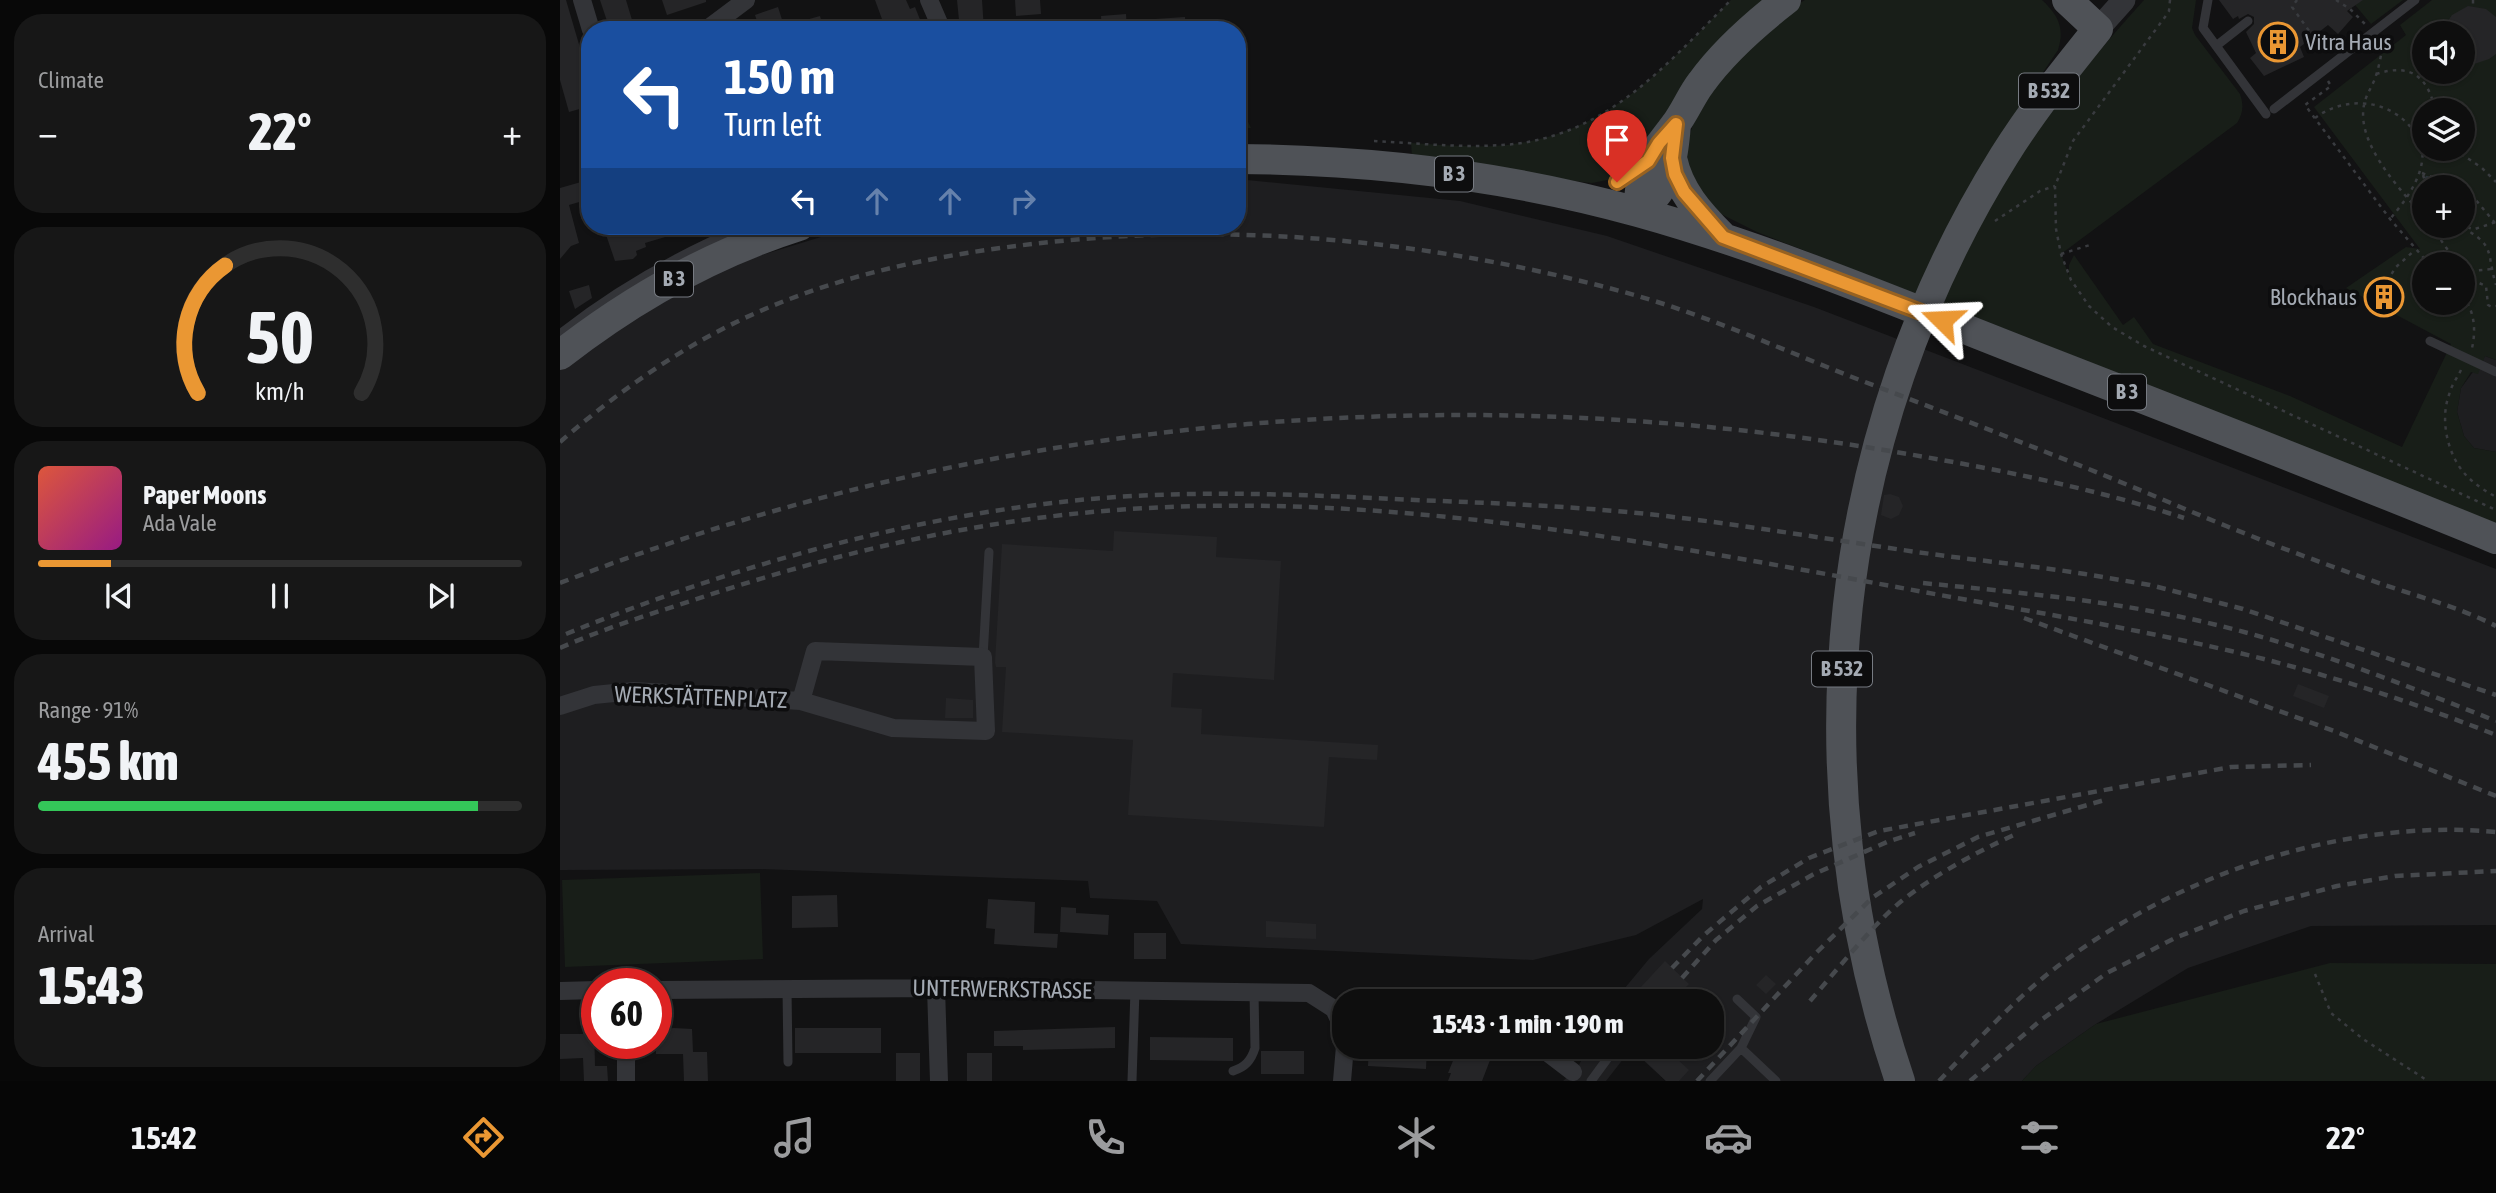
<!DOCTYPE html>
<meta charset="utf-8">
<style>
body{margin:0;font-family:"Asap Condensed",sans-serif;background:#171717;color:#f1f3f6;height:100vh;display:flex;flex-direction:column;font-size:26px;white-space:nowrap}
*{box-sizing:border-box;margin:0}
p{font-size:23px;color:#9b9c9e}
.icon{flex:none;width:38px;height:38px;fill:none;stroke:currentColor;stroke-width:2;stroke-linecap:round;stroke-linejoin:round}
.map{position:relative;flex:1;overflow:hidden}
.details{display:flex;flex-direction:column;gap:14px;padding:14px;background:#080808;width:560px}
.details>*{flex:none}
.top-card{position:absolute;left:21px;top:21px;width:665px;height:214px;border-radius:28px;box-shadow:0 2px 5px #0004,0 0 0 2px #2e2e2e;background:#1a4fa0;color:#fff;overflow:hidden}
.fabs{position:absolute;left:1852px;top:21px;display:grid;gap:14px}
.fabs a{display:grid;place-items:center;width:63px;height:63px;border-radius:50%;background:#0e0e0e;box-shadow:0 2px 5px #0004,0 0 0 2px #2e2e2e;font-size:35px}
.speed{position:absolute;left:21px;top:968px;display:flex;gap:14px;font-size:35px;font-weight:700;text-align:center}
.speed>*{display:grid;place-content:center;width:91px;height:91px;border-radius:50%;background:#0e0e0e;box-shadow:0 2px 5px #0004,0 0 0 2px #2e2e2e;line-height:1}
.speed .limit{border:10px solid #d22;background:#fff;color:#111}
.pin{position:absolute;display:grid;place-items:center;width:60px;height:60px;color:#fff;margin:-72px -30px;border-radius:50% 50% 50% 0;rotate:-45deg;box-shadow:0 0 7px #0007}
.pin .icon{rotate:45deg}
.me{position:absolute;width:77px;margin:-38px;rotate:291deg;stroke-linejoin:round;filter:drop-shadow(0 0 5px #0008)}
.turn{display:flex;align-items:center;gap:24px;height:147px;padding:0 28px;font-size:32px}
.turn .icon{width:91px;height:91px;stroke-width:2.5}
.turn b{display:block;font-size:49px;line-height:60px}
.lanes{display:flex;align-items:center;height:66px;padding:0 28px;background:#0003;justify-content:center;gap:35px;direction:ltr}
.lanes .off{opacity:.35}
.big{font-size:52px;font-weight:800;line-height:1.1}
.details .card{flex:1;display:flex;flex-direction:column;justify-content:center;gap:10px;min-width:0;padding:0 24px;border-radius:28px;background:#171717}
.details .dial{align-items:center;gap:0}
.dial svg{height:182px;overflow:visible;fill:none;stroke:#2e2e2e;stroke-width:7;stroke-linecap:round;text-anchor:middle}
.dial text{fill:#f1f3f6;stroke:none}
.song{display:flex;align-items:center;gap:21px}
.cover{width:84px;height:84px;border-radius:10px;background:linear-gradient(135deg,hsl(10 70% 55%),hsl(310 70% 35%))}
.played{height:7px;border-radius:4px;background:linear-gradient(90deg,#ea9733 15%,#2e2e2e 15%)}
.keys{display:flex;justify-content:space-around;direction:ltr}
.heat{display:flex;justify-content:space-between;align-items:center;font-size:38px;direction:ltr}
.charge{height:10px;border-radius:5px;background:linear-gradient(90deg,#34c759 91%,#2e2e2e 0)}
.trip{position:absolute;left:772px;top:989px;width:392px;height:70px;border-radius:28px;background:#0e0e0e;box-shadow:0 2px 5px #0004,0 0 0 2px #2e2e2e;font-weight:800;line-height:70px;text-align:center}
.dock{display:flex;height:112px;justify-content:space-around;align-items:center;background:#060606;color:#9b9c9e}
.dock .icon{width:49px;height:49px}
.dock .active{color:#ea9733}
.dock b{font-size:32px;color:#f1f3f6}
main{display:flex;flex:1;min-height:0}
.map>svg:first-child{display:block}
.built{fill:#1e1e20}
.green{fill:#181e18;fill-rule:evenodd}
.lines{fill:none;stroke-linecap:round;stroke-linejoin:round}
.stream{stroke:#293236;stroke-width:4.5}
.building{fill:#252527}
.path{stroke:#393b3f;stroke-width:2.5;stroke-dasharray:3.5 5;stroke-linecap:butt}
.service{stroke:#333438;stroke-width:9}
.minor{stroke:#333438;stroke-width:18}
.tertiary{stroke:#333438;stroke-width:23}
.primary{stroke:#4f5257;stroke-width:30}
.rail{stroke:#46494d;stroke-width:4.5;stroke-dasharray:9 7;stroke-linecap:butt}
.route-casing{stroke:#986221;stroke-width:18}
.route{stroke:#ea9733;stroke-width:12}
.labels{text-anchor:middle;stroke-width:7;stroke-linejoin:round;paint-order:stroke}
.shield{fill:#0d0d0e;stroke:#777b82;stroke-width:2}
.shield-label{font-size:21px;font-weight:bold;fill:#a4aab3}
.poi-label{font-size:23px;fill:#a4aab3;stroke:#0d0d0e;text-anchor:start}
.street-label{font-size:23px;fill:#a4aab3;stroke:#0d0d0e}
</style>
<main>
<section class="details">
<div class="card"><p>Climate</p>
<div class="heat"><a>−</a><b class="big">22°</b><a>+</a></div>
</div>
<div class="card dial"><svg viewBox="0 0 100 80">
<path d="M14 69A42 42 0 1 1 86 69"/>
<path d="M14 69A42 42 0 0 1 26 13" stroke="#ea9733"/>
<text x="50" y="56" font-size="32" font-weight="700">50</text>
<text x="50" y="72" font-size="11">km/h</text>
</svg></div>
<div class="card">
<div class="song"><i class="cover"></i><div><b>Paper Moons</b><p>Ada Vale</p></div></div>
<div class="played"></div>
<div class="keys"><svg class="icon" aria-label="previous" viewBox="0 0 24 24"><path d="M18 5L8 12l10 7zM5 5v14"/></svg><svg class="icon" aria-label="pause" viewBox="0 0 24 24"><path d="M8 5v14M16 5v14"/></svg><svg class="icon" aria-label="next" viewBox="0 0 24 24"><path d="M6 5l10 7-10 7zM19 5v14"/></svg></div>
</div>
<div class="card"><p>Range · 91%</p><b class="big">455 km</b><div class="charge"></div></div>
<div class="card"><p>Arrival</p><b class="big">15:43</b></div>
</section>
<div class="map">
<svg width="1936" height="1081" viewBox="0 0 1936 1081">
<rect width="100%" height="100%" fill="#121213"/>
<path class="built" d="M677 179 900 201 1047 236 1254 307 1936 569V925L1751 926 1628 968 1536 1024 1476 1066 1462 1081H1106L1071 1049 1046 1081H1003L1018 1067 1028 1047 1152 1046V1001H1054L1089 959 1142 909 1143 899 1076 935 973 960 621 944 597 901 530 898 528 881 200 869 0 870V368L85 310 173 264 297 226H677Z
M1925 356 1936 360V452L1914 448 1904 436 1897 412 1901 388Z"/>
<path class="green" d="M1171 0H1210L1130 78 1071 161 1059 173 1047 180 1032 183 1014 181 917 163 852 156 851 143C883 145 916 148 947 145 1050 133 1102 69 1171 0Z
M1245 0H1482C1498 15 1505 28 1498 50L1429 153 1361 296 1197 232 1157 212 1130 183 1126 145 1133 125 1163 73 1230 9Z
M1584 0H1636L1632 28 1635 35 1680 94C1684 106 1683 113 1677 123L1501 254 1509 276V265L1514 255 1563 325 1574 317 1593 344 1730 396 1842 447 1891 344 1786 288 1846 247 1860 249 1754 107 1846 35 1840 25 1872 0H1936V360L1925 356 1918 374 1911 372 1901 388 1897 412 1904 436 1914 448 1936 452V524L1380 303C1399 267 1417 229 1437 193 1475 127 1533 56 1584 0ZM1864 33H1902V72H1864ZM1864 110H1902V149H1864ZM1864 187H1902V226H1864ZM1864 264H1902V303H1864Z
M1791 0H1843L1811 24Z
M677 99 691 128H677Z
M200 873 203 959 5 967 2 880Z
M1770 963 1936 964V1081H1462L1476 1066 1536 1024Z"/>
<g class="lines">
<path class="stream" d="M1867 178 1891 187"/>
</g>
<path class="building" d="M0 0H6L23 58 26 57 30 70 26 71 30 84V106L9 112 0 80Z
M40 0H66L75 30H50Z
M102 0H146V2L107 15Z
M315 0H346L350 9 355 7 361 22 349 30H326Z
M397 0H422L424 30H409L408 19 399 20Z
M455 0H480L481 14 456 16Z
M1659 0H1803L1787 11 1793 17 1778 34 1768 25 1740 47 1744 57 1704 76 1690 58 1696 53 1686 32 1694 24V17L1688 14 1679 19 1678 16 1673 19Z
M1908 6 1926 9 1936 17V54L1929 59 1914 64 1902 62V33H1885L1886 24 1892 15Z
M218 7 224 26 260 16 264 30H200L195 15Z
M566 14 567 30H542L541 16Z
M625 17 626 30H580V20Z
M21 182 26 200 9 205 19 243 11 246 0 259V188Z
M43 226H131L132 229 85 243 86 247 76 251 77 255 73 259 55 261Z
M1820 282 1834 283 1838 291 1832 303 1816 302 1810 292Z
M29 285 32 298 15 309 9 291Z
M1330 494 1339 497 1343 506 1339 515 1331 519 1321 515 1324 495Z
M554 531 657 537 656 557 721 561 714 680 613 673 611 707 642 709 641 734 818 745 817 760 769 757 764 827 568 815 573 740 442 732 446 667H436L435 662 442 544 553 551Z
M1738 684 1769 696 1764 708 1733 696Z
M386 698 413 700V718H385Z
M277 895 278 927 232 928V896Z
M428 899 475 902 474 933 498 934 497 948 434 944 435 929 426 928Z
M501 907 516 908V913L549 915 548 935 500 932Z
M706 921 756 924V939L706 937Z
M574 933H606V959H574Z
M1105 961 1129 984 1124 989 1127 992 1119 1001H1068Z
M1206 975 1216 984 1206 994 1196 985Z
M23 1024H34L35 1066H47L48 1081H24L23 1058 0 1059V1034H23Z
M555 1027V1048L463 1050V1046H434V1031Z
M114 1028 132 1029 133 1052H147L148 1081H124L123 1054H96V1030Z
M235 1028H321V1053H235Z
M590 1037 673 1038V1061L590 1060Z
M809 1046H867L866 1069 808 1066Z
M899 1046H911L932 1055 922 1081H888L891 1073H888Z
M1069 1046H1103L1129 1070 1119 1081H1106Z
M701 1051H744V1074H701Z
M336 1053H360V1081H336Z
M407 1053H432V1081H407Z"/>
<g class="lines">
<path class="path" d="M1610 0 1609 11 1605 17 1513 141 1495 186 1496 229 1501 254 1511 280 1529 306 1552 327 1584 346 1936 510
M1737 0 1732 7 1765 53
M1776 0 1790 9 1806 25
M1913 0V6
M1823 39C1822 53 1819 68 1814 81 1811 88 1807 94 1805 101 1793 141 1840 189 1864 217
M1816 74C1850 63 1868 76 1875 110
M1768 81 1771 86 1745 105 1830 219 1869 264
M1755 118C1783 97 1823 98 1848 124 1853 130 1860 139 1862 147 1866 174 1846 200 1830 219
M814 141C856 143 899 148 942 145 1044 139 1104 67 1171 0
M1894 149 1922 168 1936 182
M1863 152C1867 159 1874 161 1881 157L1886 149
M1862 173 1896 187
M1863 175 1867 187
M1866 179 1886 187
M1902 192 1915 199 1935 223
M1435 221 1480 191 1495 186
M1871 226 1890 253 1895 264
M1899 226 1915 229 1936 222
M1903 228C1936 246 1926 252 1936 285
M1501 254 1533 244
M1902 272 1932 269
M1827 281 1836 267 1855 250
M1902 296C1915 310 1916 331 1912 348
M1909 303 1910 289 1919 283 1926 286 1928 305 1932 307 1936 306
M1901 370C1897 378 1891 386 1889 395 1880 419 1887 454 1905 474 1913 483 1925 491 1936 497
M1755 974 1771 1013 1803 1039 1868 1081"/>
<path class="service" d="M1648 0 1643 28 1706 114
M1656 46 1688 21
M1714 109 1855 0
M0 334C57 289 119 254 186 226
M1870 341 1936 372
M423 657 429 552
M227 989 228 1062
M1181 1048 1216 1081
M673 1071C685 1067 691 1061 695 1048L694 992
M572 1081 575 990
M1031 1081 1053 1051
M1150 1081 1181 1048 1196 1017 1177 999"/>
<path class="minor" d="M22 0 31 30
M369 0 382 30
M146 30 186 0
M0 706 34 695 74 691 241 701 333 728 426 731 423 657 255 651 241 701
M376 988 379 1081
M96 990 376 988 749 993 774 1009H784
M0 991 37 990
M774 1009 784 1030
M66 1043V1081
M956 1046 964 1052 977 1046
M979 1046 1013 1072
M782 1081 785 1046"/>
<path class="tertiary" d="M1538 29 1564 0"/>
<path class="primary" d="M1112 158C1119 191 1139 213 1162 236
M677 159C813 160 948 176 1078 212 1211 249 1338 303 1466 353 1623 414 1780 475 1936 539
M1079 212C1078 166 1090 159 1115 125 1125 112 1131 96 1141 83 1164 51 1195 24 1226 0
M1079 212C1110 187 1113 162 1116 124
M0 355C73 298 151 254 239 226
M1340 1081C1235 773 1271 433 1444 156 1472 111 1505 70 1538 29L1507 0"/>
<path class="rail" d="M0 442C60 390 125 344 198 312 280 276 367 257 456 246 658 220 863 238 1060 291 1139 312 1216 347 1292 377 1401 419 1510 460 1618 506 1681 533 1745 557 1810 580 1852 595 1897 606 1936 626
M0 583C422 419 878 376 1324 450 1426 467 1527 486 1624 518
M1363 583C1443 591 1523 598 1601 613 1716 634 1828 678 1936 721
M1464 618 1774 731 1936 796
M6 634C158 572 321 524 484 504 607 488 732 494 855 500 933 503 1010 506 1087 514 1182 524 1277 541 1371 554 1422 561 1474 566 1525 574L1590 585 1683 609 1936 695
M0 648C43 629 87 615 131 601 279 551 432 516 588 508 842 494 1109 545 1358 591 1462 610 1567 627 1671 651 1761 672 1850 701 1936 735
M1112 968 1144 935 1201 887 1249 858 1319 831 1671 767 1751 765
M1122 978 1156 940 1197 906 1254 874 1327 842 1355 833
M1250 1001C1275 972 1299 942 1326 915 1357 884 1414 853 1454 835
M1137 1081 1257 952 1312 898 1358 867 1418 837 1548 799
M1379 1081C1418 1040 1456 997 1502 963 1622 873 1785 818 1936 832
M1410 1081 1481 1020 1547 973 1615 938 1684 911 1777 886 1835 876 1936 871"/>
</g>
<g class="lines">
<defs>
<path id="route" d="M1057 182 1088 161 1099 143 1116 124 1112 158 1115 174 1124 192 1163 237 1382 320"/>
</defs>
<use href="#route" class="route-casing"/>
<use href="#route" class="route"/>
</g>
<defs>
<symbol id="building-ring" viewBox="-11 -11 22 22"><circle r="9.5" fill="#0d0d0e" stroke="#ea9733" stroke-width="1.5"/><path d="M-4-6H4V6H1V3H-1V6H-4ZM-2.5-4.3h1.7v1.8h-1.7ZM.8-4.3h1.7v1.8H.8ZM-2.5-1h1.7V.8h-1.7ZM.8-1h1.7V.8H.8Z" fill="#ea9733"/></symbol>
</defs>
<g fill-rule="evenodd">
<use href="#building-ring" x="1696" y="20" width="44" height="44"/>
<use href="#building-ring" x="1802" y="275" width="44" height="44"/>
</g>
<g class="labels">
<g class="shield">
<rect x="1459" y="73.5" width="60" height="35" rx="5"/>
<rect x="875" y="156.5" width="38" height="35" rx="5"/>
<rect x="95" y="261.5" width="38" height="35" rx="5"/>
<rect x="1548" y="374.5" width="38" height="35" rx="5"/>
<rect x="1252" y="651.5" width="60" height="35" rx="5"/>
</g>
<g class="shield-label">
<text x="1489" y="98">B 532</text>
<text x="894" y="181">B 3</text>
<text x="114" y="286">B 3</text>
<text x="1567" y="399">B 3</text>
<text x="1282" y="676">B 532</text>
</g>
<g class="poi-label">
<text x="1745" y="50">Vitra Haus</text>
<text x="1797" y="305" text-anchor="end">Blockhaus</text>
</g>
<g class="street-label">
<text transform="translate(141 697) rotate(2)" y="8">WERKSTÄTTENPLATZ</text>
<text transform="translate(442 989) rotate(1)" y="8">UNTERWERKSTRASSE</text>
</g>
</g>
</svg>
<div class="fabs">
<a><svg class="icon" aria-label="sound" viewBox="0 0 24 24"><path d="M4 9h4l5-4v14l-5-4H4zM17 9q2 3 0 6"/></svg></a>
<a><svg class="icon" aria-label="layers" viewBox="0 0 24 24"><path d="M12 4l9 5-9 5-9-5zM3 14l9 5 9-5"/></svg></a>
<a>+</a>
<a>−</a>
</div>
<div class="speed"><div class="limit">60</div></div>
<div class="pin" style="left:1057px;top:182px;background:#d93025"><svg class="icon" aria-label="arrive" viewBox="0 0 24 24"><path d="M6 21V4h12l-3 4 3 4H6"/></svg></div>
<svg class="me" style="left:1382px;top:320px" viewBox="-20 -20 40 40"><path d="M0-17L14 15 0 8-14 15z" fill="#ea9733" stroke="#fff" stroke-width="4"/></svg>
<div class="trip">15:43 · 1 min · 190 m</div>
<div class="top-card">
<div class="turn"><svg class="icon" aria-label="left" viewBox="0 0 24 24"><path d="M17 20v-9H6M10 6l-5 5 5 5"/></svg><div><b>150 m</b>Turn left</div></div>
<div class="lanes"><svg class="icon" aria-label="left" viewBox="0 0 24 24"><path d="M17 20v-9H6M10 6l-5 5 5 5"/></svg><svg class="icon off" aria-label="ahead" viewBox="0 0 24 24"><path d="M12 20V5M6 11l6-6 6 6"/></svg><svg class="icon off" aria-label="ahead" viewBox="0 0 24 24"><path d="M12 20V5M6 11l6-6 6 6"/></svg><svg class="icon off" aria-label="right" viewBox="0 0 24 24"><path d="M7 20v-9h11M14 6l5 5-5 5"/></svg></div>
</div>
</div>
</main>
<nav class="dock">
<b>15:42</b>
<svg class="icon active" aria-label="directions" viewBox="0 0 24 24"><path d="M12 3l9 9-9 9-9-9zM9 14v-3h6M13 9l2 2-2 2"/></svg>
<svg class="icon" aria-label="music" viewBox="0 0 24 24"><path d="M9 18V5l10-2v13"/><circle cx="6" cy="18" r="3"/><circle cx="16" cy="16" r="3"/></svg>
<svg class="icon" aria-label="phone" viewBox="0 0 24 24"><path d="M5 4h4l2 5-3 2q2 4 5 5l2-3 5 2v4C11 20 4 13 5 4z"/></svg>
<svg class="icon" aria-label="climate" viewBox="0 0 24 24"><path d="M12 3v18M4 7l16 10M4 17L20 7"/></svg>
<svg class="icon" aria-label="car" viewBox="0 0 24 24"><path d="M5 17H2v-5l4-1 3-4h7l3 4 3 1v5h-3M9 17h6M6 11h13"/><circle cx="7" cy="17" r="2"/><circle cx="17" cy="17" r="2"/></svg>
<svg class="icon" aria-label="filters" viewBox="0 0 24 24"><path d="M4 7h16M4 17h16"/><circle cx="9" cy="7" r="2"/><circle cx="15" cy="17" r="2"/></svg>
<b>22°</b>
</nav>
